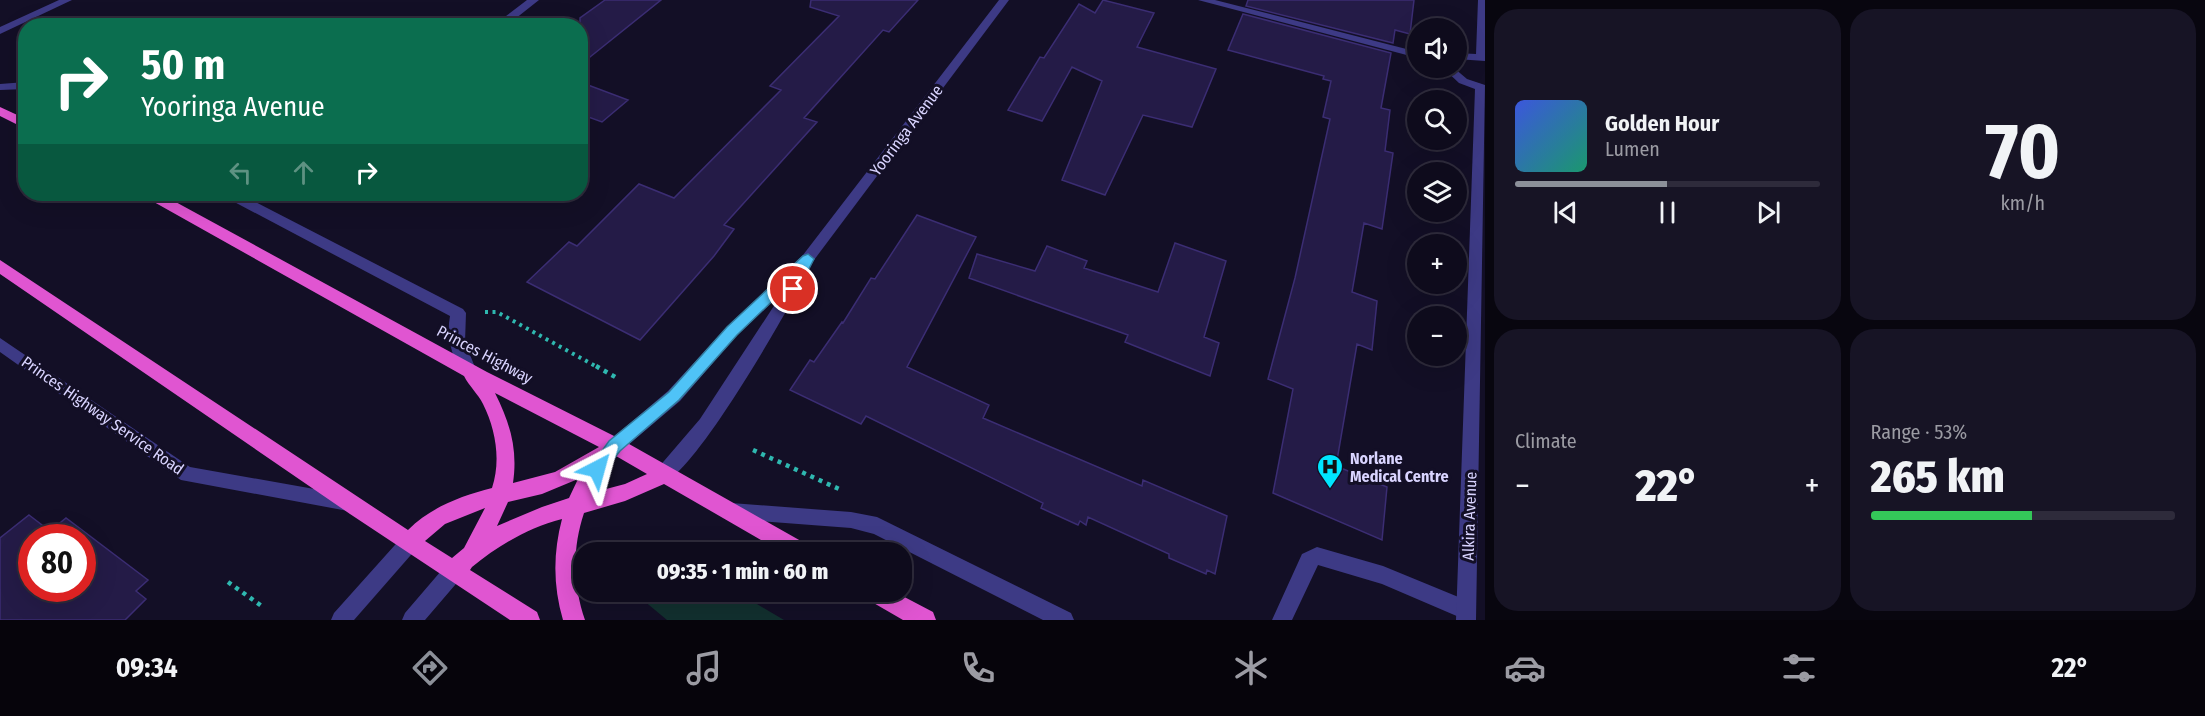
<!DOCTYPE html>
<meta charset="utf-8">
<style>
body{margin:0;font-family:"Fira Sans Condensed",sans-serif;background:#171425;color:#f1f3f6;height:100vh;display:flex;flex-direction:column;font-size:22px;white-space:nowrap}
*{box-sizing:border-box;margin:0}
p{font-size:20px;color:#9b9ba3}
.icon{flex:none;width:33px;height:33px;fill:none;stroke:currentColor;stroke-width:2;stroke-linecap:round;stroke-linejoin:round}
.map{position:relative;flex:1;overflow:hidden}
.details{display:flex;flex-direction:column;gap:9px;padding:9px;background:#08060f;width:720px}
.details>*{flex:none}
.top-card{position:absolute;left:18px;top:18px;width:570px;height:183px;border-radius:24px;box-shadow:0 6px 24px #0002,0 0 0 2px #2e2b3b;background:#0b6e4f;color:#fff;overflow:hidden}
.fabs{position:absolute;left:1407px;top:18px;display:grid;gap:12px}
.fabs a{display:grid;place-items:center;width:60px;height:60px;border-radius:50%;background:#0e0b1c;box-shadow:0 6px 24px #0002,0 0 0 2px #2e2b3b;font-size:30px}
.speed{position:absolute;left:18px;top:524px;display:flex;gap:12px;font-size:30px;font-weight:700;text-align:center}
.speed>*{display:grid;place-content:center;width:78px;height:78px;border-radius:50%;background:#0e0b1c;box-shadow:0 6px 24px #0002,0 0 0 2px #2e2b3b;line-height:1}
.speed .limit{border:9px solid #d22;background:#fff;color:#111}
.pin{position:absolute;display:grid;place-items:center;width:51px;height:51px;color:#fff;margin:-26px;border:3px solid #fff;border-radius:50%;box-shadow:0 2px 6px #0007}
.me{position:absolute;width:66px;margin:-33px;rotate:39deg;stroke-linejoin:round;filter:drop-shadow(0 0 4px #0008)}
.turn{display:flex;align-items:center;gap:21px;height:126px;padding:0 24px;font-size:27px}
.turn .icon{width:78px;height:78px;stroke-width:2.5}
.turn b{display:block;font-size:42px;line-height:51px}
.lanes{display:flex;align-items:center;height:57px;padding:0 24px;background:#0003;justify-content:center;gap:30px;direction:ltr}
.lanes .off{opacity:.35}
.big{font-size:45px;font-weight:800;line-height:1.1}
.details .card{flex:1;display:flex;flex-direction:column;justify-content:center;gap:9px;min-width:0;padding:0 21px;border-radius:24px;background:#171425}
.details .dial{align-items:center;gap:0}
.dial b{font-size:78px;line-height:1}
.song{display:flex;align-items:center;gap:18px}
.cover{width:72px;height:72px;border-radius:9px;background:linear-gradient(135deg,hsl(230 70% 55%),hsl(160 70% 35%))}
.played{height:6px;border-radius:3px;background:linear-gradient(90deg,#8c9099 50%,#2e2b3b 50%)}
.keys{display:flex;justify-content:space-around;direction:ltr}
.heat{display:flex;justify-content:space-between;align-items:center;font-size:33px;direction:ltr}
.charge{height:9px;border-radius:4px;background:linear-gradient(90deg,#34c759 53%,#2e2b3b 0)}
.details .tiles{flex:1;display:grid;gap:9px;grid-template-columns:repeat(2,1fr)}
.trip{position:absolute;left:573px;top:542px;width:339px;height:60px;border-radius:24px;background:#0e0b1c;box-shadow:0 6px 24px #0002,0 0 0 2px #2e2b3b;font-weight:800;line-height:60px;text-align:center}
.menu{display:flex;height:96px;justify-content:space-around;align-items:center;background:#06040b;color:#9b9ba3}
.menu .icon{width:42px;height:42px}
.menu .on{color:#8c9099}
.menu b{font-size:27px;color:#f1f3f6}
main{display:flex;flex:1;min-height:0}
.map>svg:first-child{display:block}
.green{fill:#12302f}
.building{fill:#241b47;stroke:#3b2d73;stroke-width:1.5;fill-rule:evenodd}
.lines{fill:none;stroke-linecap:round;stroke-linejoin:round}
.path-far1{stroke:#2fb8b0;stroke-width:4;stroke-dasharray:3 4.5;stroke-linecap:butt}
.path{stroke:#2fb8b0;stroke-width:4.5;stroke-dasharray:4 5;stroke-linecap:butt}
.service{fill:#3d3a85;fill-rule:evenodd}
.minor{fill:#3d3a85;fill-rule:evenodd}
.tertiary{fill:#3d3a85;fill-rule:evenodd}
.trunk{fill:#e055d1;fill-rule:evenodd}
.route{fill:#4fc3f7;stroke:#337fa1;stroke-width:1.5}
.labels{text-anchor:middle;stroke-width:6;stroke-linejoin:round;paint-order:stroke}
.street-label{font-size:16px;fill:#d9d4ff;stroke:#130f26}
.poi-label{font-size:16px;font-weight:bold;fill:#d9d4ff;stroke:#130f26;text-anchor:start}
</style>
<main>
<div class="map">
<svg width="1485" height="620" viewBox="0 0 1485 620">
<rect width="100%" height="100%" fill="#130f26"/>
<path class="green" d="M637 591H735L784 620H667L643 600Z"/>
<path class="building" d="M605 0H661L580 65V18Z
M811 0H918L889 32 883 30 804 118 817 122 724 225 734 229 714 256 640 340 527 282 569 242 577 246 639 184 674 198 781 90 770 86 839 16 810 7Z
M1103 0 1154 13 1137 47 1216 69 1192 127 1143 115 1105 195 1062 180 1102 81 1072 67 1042 121 1008 110 1040 57 1044 58 1079 4 1095 13Z
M1248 0H1414L1410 34 1395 30 1393 43 1246 6Z
M1243 14 1391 53 1381 108 1390 110 1385 151 1393 153 1382 229 1364 223 1352 292 1377 301 1372 350 1357 344 1336 466 1387 487 1382 540 1273 493 1293 389 1268 379 1295 278 1330 119 1323 117 1331 81 1323 79 1324 76 1228 50Z
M580 82 628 100 602 122 580 114Z
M917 215 976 237 907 367 989 405 983 418 1142 486 1143 480 1227 516 1215 574 1207 570 1206 574 1169 558V554L1088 517 1086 525 1080 521 1078 525 1041 508 1043 503 866 416 861 424 790 390 810 360 814 362 842 322 843 323 871 278 875 279Z
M1175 243 1226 261 1204 337 1219 343 1210 376 1125 342 1128 335 969 278 977 254 1035 271 1047 246 1087 261 1084 268 1158 292Z
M29 515 50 531 66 518 148 580 136 591 146 599 125 620H0V538ZM32 537H82V588H32Z"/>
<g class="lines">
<path class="path-far1" d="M485 312H497L599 368"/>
<path class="path" d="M596 366 617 378
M753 450 839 489
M228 582 263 607"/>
<path class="service" d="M1317 547 1383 566 1473 603 1476 610 1473 617 1466 620 1382 584 1318 565 1292 620H1272L1302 554Z"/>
<path class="minor" d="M59 0H72L0 34V27Z
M527 0H539L506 26H493Z
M999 0H1009L808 268 809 270C789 308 698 469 664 482L658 480 655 474 658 468 700 419 783 292 737 335 680 401 621 451 615 453 609 451 606 446 609 441 668 391 727 327 803 255Z
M1198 0H1215L1418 52V58Z
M1478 0H1485V61L1456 59V53L1476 54Z
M1443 68H1454L1467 79 1485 85 1476 620H1456L1475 89 1459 83Z
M26 82V89L0 90V84Z
M224 194H240L463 309 466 313 465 342 476 370 474 375 468 376 462 375C452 356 446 337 450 316L225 197Z
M0 338 190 467 348 495 354 497 357 503 354 509 348 511 181 480 0 352Z
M731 503 851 512 877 517 1071 613 1074 620H1043L874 534 851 528 731 519 725 517 722 511 725 505Z"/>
<path class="tertiary" d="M410 533 417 536 419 542 417 548 354 620H331L334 613 403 536Z
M454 562 461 564 463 571 461 578 425 620H402L405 613 447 564Z"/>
<path class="trunk" d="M0 107 26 119V129L0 116Z
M143 194H161L487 372 622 440 808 545 811 552H782L664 484 625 501 584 513C572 549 573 585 585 620H563C553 586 553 553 562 519 528 528 499 545 472 567L470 570 537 612 540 620H510L350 514 0 274V260L408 530C431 507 461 496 492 488 501 461 496 430 483 404 478 394 469 386 464 376L145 197ZM495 393 599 447 555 472 513 483C518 449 510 423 495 393ZM616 456 647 474 625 484 591 493ZM578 479 569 498 542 507 497 526 508 502 542 494ZM485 508 464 548 452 558 425 541 445 524Z
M861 591H893L933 612 936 620H903L865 598Z"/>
</g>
<path class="route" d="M808 254 814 259 797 292H788L787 287 737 335 679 400 620 451 602 474 597 476 591 474 589 469 609 441 669 392 727 327 803 256Z"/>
<defs>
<symbol id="hospital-pin" viewBox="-11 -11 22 30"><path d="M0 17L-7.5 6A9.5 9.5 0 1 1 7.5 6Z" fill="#00e5ff" stroke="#130f26"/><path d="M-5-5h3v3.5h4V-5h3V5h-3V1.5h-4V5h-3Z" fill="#111"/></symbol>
</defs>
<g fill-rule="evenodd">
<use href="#hospital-pin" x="1315" y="452" width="30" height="40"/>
</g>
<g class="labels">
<g class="street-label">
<text transform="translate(906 130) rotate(-53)" y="6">Yooringa Avenue</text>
<text transform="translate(485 354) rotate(28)" y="6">Princes Highway</text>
<text transform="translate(103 415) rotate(35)" y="6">Princes Highway Service Road</text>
<text transform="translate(1469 516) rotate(-88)" y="6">Alkira Avenue</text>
</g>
<g class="poi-label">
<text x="1350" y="464">Norlane<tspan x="1350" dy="18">Medical Centre</tspan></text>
</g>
</g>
</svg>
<div class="fabs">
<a><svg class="icon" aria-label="sound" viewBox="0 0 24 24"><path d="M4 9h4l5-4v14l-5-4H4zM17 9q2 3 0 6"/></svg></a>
<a><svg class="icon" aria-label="search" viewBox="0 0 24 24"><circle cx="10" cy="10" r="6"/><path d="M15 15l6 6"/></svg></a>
<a><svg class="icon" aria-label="layers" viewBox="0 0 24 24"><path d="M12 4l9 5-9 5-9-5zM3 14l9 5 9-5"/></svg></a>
<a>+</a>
<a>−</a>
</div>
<div class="speed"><div class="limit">80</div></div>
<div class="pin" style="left:793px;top:289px;background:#d93025"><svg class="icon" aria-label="arrive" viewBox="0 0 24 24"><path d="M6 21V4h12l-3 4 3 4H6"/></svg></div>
<svg class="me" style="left:597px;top:469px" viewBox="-20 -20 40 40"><path d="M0-17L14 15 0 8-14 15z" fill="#4fc3f7" stroke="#fff" stroke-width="4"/></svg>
<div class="trip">09:35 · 1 min · 60 m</div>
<div class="top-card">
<div class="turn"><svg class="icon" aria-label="right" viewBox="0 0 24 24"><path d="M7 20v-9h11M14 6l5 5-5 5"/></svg><div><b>50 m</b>Yooringa Avenue</div></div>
<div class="lanes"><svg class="icon off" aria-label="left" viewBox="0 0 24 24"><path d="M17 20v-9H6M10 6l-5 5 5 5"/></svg><svg class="icon off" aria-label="ahead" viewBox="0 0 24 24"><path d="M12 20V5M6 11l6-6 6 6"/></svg><svg class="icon" aria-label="right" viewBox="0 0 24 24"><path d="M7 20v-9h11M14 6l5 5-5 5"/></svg></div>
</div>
</div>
<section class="details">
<div class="tiles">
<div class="card">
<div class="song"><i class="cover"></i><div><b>Golden Hour</b><p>Lumen</p></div></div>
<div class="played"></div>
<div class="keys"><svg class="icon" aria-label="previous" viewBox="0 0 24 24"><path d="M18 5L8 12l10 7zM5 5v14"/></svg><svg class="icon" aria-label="pause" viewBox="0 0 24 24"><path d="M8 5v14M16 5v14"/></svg><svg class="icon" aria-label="next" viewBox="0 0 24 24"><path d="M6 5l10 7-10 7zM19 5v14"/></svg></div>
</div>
<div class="card dial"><b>70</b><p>km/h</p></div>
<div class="card"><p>Climate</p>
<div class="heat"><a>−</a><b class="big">22°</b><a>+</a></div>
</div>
<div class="card"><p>Range · 53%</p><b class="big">265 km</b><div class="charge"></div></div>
</div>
</section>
</main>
<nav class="menu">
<b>09:34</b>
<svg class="icon on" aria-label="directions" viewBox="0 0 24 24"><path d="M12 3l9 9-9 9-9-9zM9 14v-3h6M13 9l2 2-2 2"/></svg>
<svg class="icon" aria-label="music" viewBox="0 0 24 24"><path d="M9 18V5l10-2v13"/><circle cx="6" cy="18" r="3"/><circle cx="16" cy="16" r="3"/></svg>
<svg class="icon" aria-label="phone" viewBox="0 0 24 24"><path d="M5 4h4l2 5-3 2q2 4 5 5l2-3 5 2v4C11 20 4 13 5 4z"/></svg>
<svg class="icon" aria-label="climate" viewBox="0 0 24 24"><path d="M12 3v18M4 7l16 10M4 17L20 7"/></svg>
<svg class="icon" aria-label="car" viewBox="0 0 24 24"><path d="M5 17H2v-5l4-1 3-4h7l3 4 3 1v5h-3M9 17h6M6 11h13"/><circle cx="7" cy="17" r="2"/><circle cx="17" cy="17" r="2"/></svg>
<svg class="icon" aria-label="filters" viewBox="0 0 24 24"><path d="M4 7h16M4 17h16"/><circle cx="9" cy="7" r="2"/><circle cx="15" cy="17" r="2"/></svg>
<b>22°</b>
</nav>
